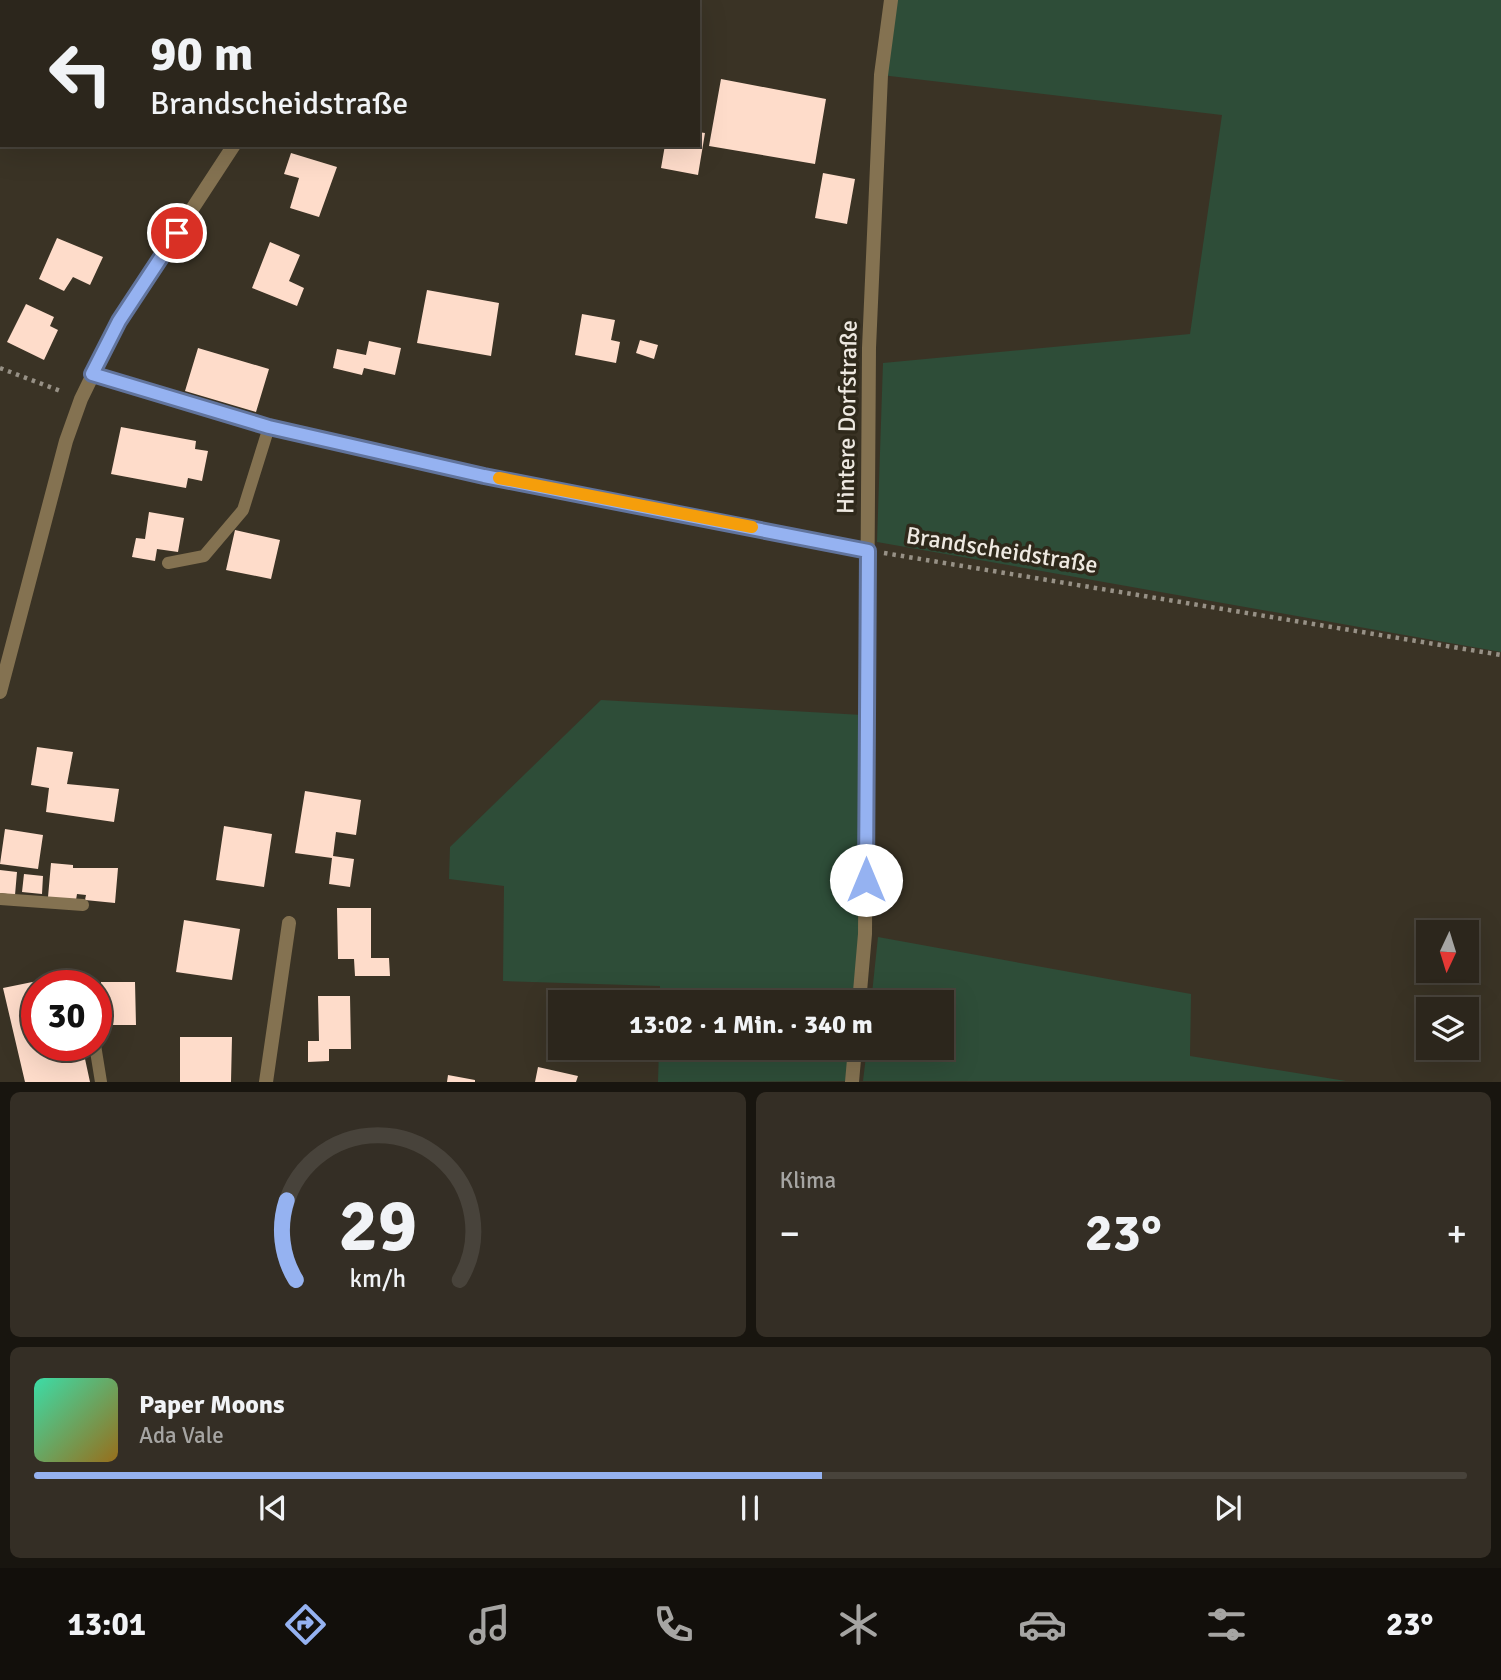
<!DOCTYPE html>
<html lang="de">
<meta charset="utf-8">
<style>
body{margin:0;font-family:Signika,sans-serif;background:#342e25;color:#f1f3f6;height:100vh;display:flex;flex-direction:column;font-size:26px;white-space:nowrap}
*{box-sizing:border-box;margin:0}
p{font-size:23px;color:#a6a5a3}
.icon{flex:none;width:38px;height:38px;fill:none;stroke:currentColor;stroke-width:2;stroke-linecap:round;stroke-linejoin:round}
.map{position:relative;height:1082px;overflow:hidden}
.panel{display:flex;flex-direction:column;gap:10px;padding:10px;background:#18150f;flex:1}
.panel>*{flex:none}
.guide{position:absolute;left:0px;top:0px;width:700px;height:147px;box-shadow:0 7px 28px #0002,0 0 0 2px #48433b;background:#2c261c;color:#f1f3f6;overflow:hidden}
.needle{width:46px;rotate:184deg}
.buttons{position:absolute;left:1416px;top:920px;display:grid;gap:14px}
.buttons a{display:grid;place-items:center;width:63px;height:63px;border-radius:0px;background:#2c261c;box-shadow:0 7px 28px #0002,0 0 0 2px #48433b;font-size:35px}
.speed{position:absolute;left:21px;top:970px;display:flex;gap:14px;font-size:35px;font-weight:700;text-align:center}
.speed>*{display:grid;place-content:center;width:91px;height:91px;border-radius:50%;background:#2c261c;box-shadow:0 7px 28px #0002,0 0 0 2px #48433b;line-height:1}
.speed .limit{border:10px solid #d22;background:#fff;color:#111}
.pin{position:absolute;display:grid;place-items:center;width:60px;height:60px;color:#fff;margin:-30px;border:4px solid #fff;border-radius:50%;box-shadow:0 2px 7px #0007}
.me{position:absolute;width:77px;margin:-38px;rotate:0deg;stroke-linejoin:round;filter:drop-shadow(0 0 5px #0008)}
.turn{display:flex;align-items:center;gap:24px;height:147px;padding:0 35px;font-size:32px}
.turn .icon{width:91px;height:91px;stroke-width:2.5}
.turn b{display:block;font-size:49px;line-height:60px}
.big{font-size:52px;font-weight:700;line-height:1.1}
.panel .card{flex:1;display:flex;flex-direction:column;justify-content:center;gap:10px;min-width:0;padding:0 24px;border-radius:10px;background:#342e25}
.panel .dial{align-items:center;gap:0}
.dial svg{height:182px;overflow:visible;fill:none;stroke:#48433b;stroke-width:7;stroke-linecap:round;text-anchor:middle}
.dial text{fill:#f1f3f6;stroke:none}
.song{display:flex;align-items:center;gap:21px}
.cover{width:84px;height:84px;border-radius:10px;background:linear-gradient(135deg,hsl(160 70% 55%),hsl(40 70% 35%))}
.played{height:7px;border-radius:4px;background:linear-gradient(90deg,#95b2f1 55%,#48433b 55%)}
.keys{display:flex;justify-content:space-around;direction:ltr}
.heat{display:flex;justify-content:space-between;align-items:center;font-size:38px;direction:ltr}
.panel .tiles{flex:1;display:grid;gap:10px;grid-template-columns:1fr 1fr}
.card:last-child{grid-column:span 2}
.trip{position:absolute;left:548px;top:990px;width:406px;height:70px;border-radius:0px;background:#2c261c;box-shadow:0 7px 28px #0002,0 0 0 2px #48433b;font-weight:700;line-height:70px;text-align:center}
.tabs{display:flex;height:112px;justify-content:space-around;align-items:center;background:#120f0b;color:#a6a5a3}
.tabs .icon{width:49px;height:49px}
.tabs .on{color:#95b2f1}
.tabs b{font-size:32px;color:#f1f3f6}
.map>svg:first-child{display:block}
.green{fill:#2e4d38}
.building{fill:#fedcca}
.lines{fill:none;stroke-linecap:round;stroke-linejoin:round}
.path{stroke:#979186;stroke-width:4.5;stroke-dasharray:3.5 5;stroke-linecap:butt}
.lane{stroke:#847251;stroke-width:12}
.street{stroke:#847251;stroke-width:14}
.route-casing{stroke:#61749d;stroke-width:18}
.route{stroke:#95b2f1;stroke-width:12}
.slow{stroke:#f59e0b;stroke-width:12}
.labels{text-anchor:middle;stroke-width:7;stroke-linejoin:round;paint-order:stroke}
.street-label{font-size:24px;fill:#eee9e1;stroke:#2f291b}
</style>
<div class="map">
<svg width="1501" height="1082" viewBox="0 0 1501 1082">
<rect width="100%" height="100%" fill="#3a3325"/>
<path class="green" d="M891 0H1501V652L877 542 883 363 1190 334 1222 115 881 75Z
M601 700 862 715 861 917 855 1003H660V986L503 981 504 886 449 879 450 847Z
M878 937 1191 994 1190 1056 1346 1081H863L867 1048H942V1003H871Z
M659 1048H852L849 1081 658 1082Z"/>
<path class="building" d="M721 79 826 99 815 164 709 146Z
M698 132 705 133 698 175 661 168 665 145H698Z
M291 153 337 167 319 217 290 208 299 178 284 174Z
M823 173 855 179 847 224 815 218Z
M57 238 103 257 90 285 73 277 64 291 39 279Z
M270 242 300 255 289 281 304 288 297 306 252 288Z
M427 290 499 303 491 356 417 343Z
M26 304 54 317 50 326 58 330 44 360 7 342Z
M582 314 615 320 611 340 620 342 616 363 575 355Z
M640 340 658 345 654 359 636 353Z
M369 341 401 348 395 375 364 368 362 375 333 368 337 349 366 355Z
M198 348 269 369 256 412 185 391Z
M121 427 196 441 195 449 208 451 202 481 188 478 186 488 111 474Z
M149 512 184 518 178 552 157 549 155 561 132 557 136 538 145 539Z
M235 530 280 540 271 579 226 570Z
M37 747 73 752 67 784 119 789 114 822 46 812 49 788 31 785Z
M305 791 361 800 356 835 336 832 333 856 354 859 350 887 329 884 332 858 295 853Z
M224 826 272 834 264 887 216 880Z
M5 829 43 835 38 869 0 864Z
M51 863 73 865V868H118L115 903 85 900 86 895 77 894 76 900 48 897Z
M0 870 17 872 15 895 0 893Z
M24 874 43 876 42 894 22 892Z
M337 908H371V958H389L390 976H355L354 959H338Z
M184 920 240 929 232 980 176 972Z
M52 978 54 985H37V1045H82L90 1082H25L3 988Z
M101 982H135L136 1025H101Z
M318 996H350L351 1049H329V1061L308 1062V1041H319Z
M180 1037H232L231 1082H180Z
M538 1067 578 1076 576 1082H535Z
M448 1075 475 1080V1082H447Z"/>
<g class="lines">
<path class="path" d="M0 368 63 392
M884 553 1501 655"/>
<path class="lane" d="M168 563 204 556 243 510 269 427
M0 899 83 905
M95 1045 101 1082"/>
<path class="street" d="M324 2 325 0
M92 374 269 427 484 476 868 551
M0 692 66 441 81 399 119 321 234 145
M859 1003 865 934 869 348 881 75 891 0
M266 1082 289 923
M852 1082 855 1048"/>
</g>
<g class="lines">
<defs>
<path id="route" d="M177 233 119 321 92 374 269 427 484 476 868 551 866 880"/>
</defs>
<use href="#route" class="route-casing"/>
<use href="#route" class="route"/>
<path class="slow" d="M499 478 752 527"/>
</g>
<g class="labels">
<g class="street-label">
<text transform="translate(847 417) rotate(-89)" y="8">Hintere Dorfstraße</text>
<text transform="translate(1002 550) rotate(9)" y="8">Brandscheidstraße</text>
</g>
</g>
</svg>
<div class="buttons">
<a><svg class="needle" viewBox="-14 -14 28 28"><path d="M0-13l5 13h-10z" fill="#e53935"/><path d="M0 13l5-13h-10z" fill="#a6a5a3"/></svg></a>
<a><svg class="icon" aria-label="layers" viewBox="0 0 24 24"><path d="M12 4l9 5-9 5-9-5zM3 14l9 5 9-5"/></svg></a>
</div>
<div class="speed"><div class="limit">30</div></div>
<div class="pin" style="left:177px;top:233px;background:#d93025"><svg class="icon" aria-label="arrive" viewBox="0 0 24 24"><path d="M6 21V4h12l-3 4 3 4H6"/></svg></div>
<svg class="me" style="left:866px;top:880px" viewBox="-20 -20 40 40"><circle r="19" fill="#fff"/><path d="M0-13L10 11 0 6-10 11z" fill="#95b2f1"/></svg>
<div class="trip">13:02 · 1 Min. · 340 m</div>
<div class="guide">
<div class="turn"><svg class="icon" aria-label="left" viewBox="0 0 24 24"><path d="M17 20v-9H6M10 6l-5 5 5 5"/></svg><div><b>90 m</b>Brandscheidstraße</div></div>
</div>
</div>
<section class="panel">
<div class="tiles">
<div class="card dial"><svg viewBox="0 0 100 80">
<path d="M14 69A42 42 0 1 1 86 69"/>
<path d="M14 69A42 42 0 0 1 10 34" stroke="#95b2f1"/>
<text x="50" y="56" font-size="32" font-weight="700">29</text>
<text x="50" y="72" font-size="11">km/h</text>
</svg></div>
<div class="card"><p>Klima</p>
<div class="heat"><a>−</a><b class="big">23°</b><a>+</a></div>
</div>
<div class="card">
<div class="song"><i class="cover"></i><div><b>Paper Moons</b><p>Ada Vale</p></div></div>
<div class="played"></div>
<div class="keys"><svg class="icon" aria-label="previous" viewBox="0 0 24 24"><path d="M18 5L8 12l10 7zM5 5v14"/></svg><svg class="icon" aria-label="pause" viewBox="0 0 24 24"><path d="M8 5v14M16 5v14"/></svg><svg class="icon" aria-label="next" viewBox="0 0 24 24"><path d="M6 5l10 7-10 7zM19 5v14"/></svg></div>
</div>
</div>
</section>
<nav class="tabs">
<b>13:01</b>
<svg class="icon on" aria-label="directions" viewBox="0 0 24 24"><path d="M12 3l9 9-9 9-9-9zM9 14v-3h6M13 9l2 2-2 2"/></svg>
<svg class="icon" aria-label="music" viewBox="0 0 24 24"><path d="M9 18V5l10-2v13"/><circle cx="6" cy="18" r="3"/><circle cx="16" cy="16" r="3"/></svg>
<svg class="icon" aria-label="phone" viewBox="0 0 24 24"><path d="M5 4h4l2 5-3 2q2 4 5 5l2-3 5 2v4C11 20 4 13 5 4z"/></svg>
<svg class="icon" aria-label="climate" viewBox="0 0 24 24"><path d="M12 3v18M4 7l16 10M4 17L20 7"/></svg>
<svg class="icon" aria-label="car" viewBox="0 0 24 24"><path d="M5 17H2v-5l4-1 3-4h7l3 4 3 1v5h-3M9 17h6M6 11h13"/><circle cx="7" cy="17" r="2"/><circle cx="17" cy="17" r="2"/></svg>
<svg class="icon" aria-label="filters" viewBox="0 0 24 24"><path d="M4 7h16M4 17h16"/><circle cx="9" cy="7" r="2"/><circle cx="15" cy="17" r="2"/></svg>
<b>23°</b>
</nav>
